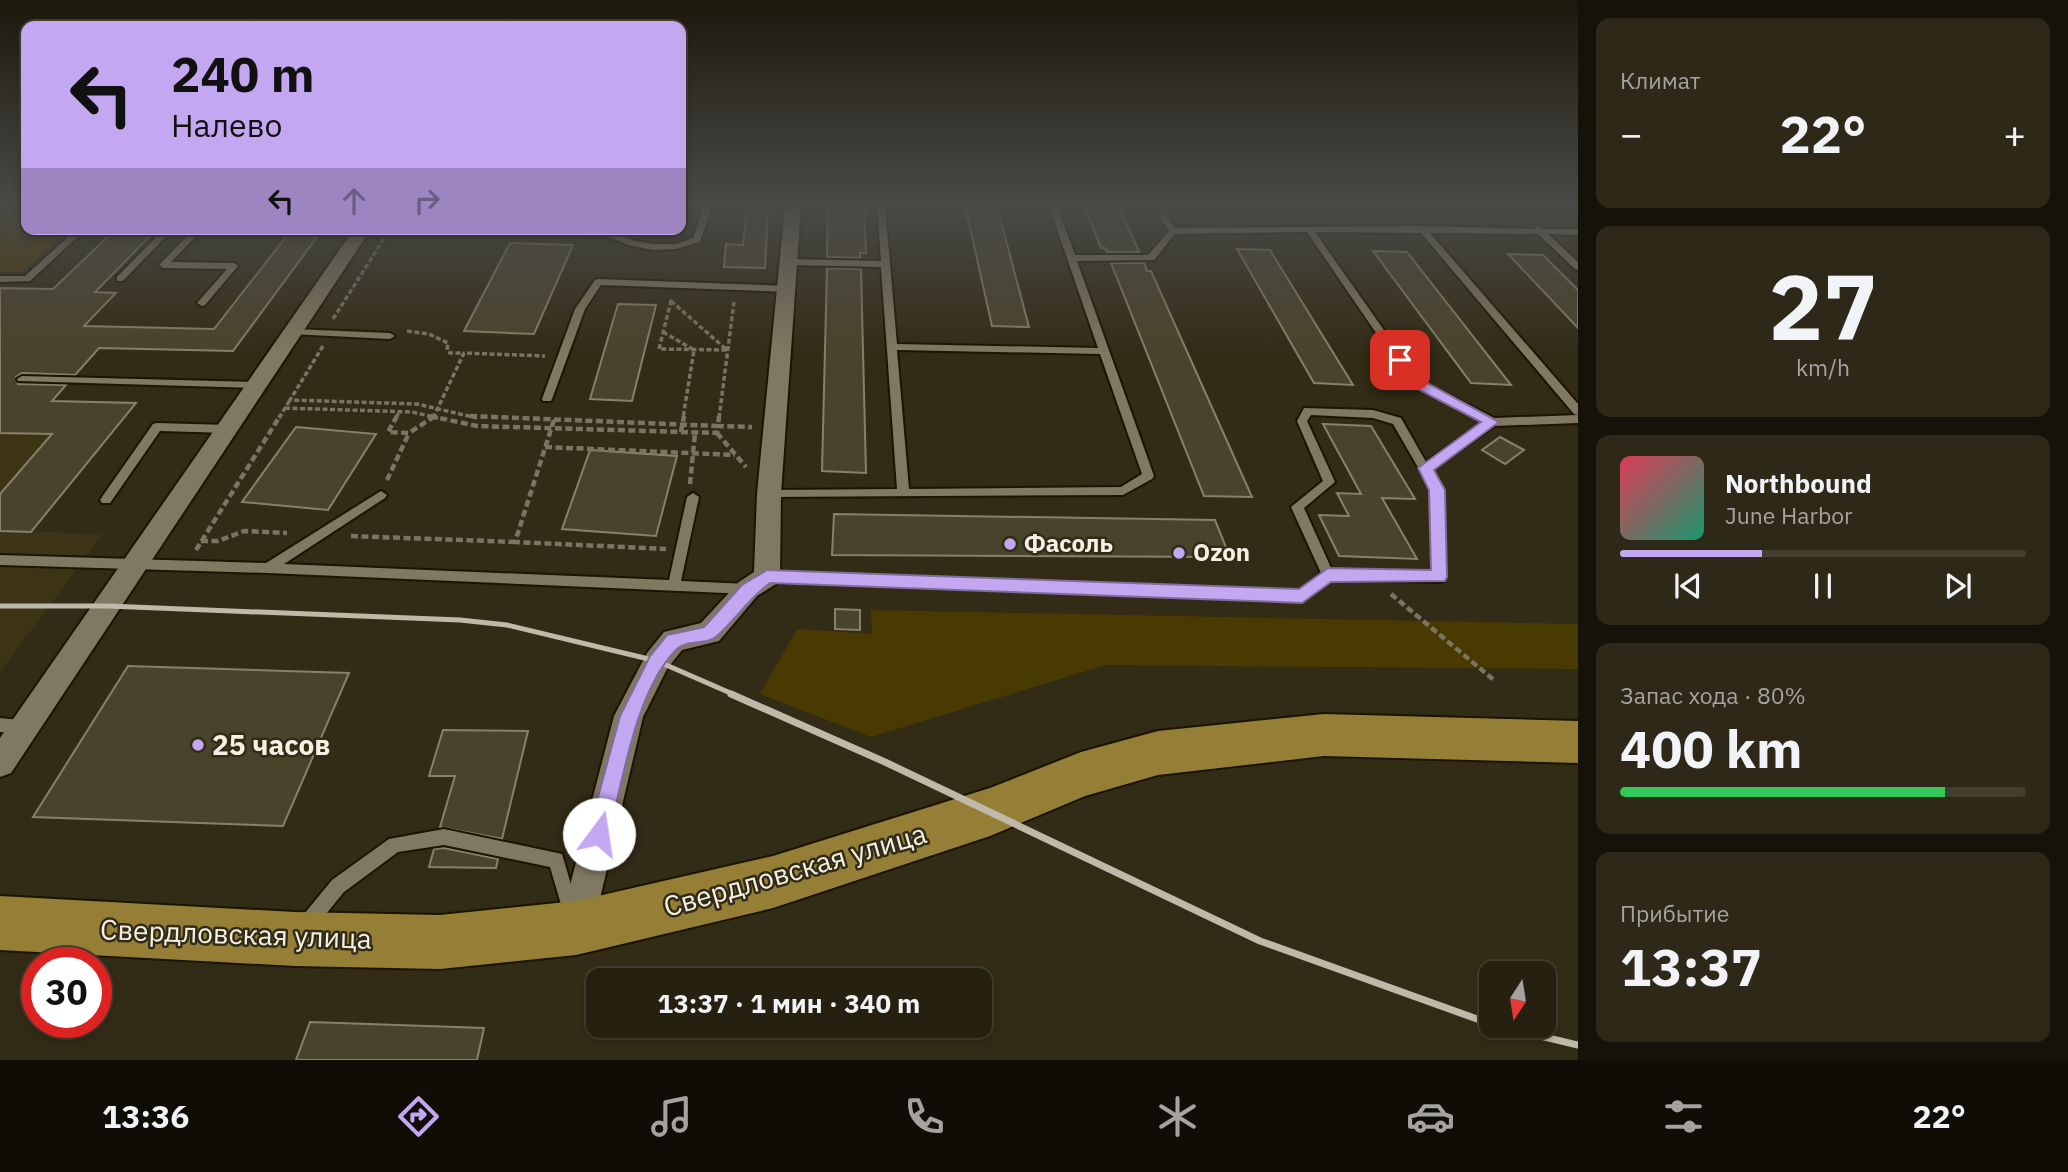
<!DOCTYPE html>
<html lang="ru">
<meta charset="utf-8">
<style>
body{margin:0;font-family:"IBM Plex Sans",sans-serif;background:#2e2819;color:#f1f3f6;height:100vh;display:flex;flex-direction:column;font-size:26px;white-space:nowrap}
*{box-sizing:border-box;margin:0}
p{font-size:23px;color:#a4a39f}
.icon{flex:none;width:38px;height:38px;fill:none;stroke:currentColor;stroke-width:2;stroke-linecap:round;stroke-linejoin:round}
.map{position:relative;flex:1;overflow:hidden}
.panel{display:flex;flex-direction:column;gap:18px;padding:18px;background:#151209;width:490px}
.panel>*{flex:none}
.guide{position:absolute;left:21px;top:21px;width:665px;height:214px;border-radius:14px;box-shadow:0 4px 10px #0003,0 0 0 2px #423e30;background:#c4a7f1;color:#111;overflow:hidden}
.needle{width:46px;rotate:192deg}
.controls{position:absolute;left:1479px;top:961px;display:grid;gap:14px}
.controls a{display:grid;place-items:center;width:77px;height:77px;border-radius:14px;background:#262010;box-shadow:0 4px 10px #0003,0 0 0 2px #423e30;font-size:35px}
.speed{position:absolute;left:21px;top:947px;display:flex;gap:14px;font-size:35px;font-weight:700;text-align:center}
.speed>*{display:grid;place-content:center;width:91px;height:91px;border-radius:50%;background:#262010;box-shadow:0 4px 10px #0003,0 0 0 2px #423e30;line-height:1}
.speed .limit{border:10px solid #d22;background:#fff;color:#111}
.pin{position:absolute;display:grid;place-items:center;width:60px;height:60px;color:#fff;margin:-30px;border-radius:14px;box-shadow:0 4px 10px #0006}
.me{position:absolute;width:77px;margin:-38px;rotate:14deg;stroke-linejoin:round;filter:drop-shadow(0 0 5px #0008)}
.turn{display:flex;align-items:center;gap:24px;height:147px;padding:0 35px;font-size:32px}
.turn .icon{width:91px;height:91px;stroke-width:2.5}
.turn b{display:block;font-size:49px;line-height:60px}
.lanes{display:flex;align-items:center;height:66px;padding:0 35px;background:#0003;justify-content:center;gap:35px;direction:ltr}
.lanes .off{opacity:.35}
.big{font-size:52px;font-weight:700;line-height:1.1}
.panel .card{flex:1;display:flex;flex-direction:column;justify-content:center;gap:10px;min-width:0;padding:0 24px;border-radius:14px;background:#2e2819}
.panel .dial{align-items:center;gap:0}
.dial b{font-size:91px;line-height:1}
.song{display:flex;align-items:center;gap:21px}
.cover{width:84px;height:84px;border-radius:10px;background:linear-gradient(135deg,hsl(350 70% 55%),hsl(160 70% 35%))}
.played{height:7px;border-radius:4px;background:linear-gradient(90deg,#c4a7f1 35%,#423e30 35%)}
.keys{display:flex;justify-content:space-around;direction:ltr}
.heat{display:flex;justify-content:space-between;align-items:center;font-size:38px;direction:ltr}
.charge{height:10px;border-radius:5px;background:linear-gradient(90deg,#34c759 80%,#423e30 0)}
.trip{position:absolute;left:586px;top:968px;width:406px;height:70px;border-radius:14px;background:#262010;box-shadow:0 4px 10px #0003,0 0 0 2px #423e30;font-weight:700;line-height:70px;text-align:center}
.menu{display:flex;height:112px;justify-content:space-around;align-items:center;background:#0f0d06;color:#a4a39f}
.menu .icon{width:49px;height:49px}
.menu .selected{color:#c4a7f1}
.menu b{font-size:32px;color:#f1f3f6}
main{display:flex;flex:1;min-height:0}
.map>svg:first-child{display:block}
.built{fill:#3d3416}
.green{fill:#493a01}
.building{fill:#4a432c;stroke:#888068;stroke-width:2}
.lines{fill:none;stroke-linecap:round;stroke-linejoin:round}
.service-casing{stroke:#1a1401;stroke-width:4}
.minor-casing{stroke:#1a1401;stroke-width:4}
.trunk-casing{stroke:#1a1401;stroke-width:4}
.path-far1{stroke:#7a7462;stroke-width:3.5;stroke-dasharray:5 2.5;stroke-linecap:butt}
.path{stroke:#7a7462;stroke-width:4.5;stroke-dasharray:7 3.5;stroke-linecap:butt}
.service{fill:#807860;fill-rule:evenodd}
.minor{fill:#807860;fill-rule:evenodd}
.trunk{fill:#957f36;fill-rule:evenodd}
.rail-far1{stroke:#bfb9aa;stroke-width:5}
.rail{stroke:#bfb9aa;stroke-width:7}
.route{fill:#c4a7f1;stroke:#7f6d9d;stroke-width:2}
.poi-dot{fill:#c4a7f1;stroke:#322b16;stroke-width:2.5}
.labels{text-anchor:middle;stroke-width:5;stroke-linejoin:round;paint-order:stroke}
.poi-label{font-size:24px;font-weight:bold;fill:#f5f0e3;stroke:#322b16;text-anchor:start}
.near-poi-label{font-size:28px;font-weight:bold;fill:#f5f0e3;stroke:#322b16;text-anchor:start}
.near-street-label{font-size:28px;fill:#f5f0e3;stroke:#322b16}
</style>
<main>
<div class="map">
<svg width="1578" height="1060" viewBox="0 0 1578 1060">
<rect width="100%" height="100%" fill="#322b16"/>
<path class="built" d="M0 400 136 403 32 531 102 535 0 672Z"/>
<path class="green" d="M0 213 26 214V229H70L22 272H0Z
M871 610 1578 624V669L1106 665 871 737 760 694 797 629 872 634Z"/>
<path class="building" d="M747 206H768L765 268 724 267 726 244 743 245Z
M828 206H864L866 253H860V258L827 257Z
M1084 206H1119L1139 252H1107L1105 248H1101Z
M966 210H998L1029 327 992 326Z
M116 229H157L95 292 116 293 84 326 214 329 289 233H320L233 351 99 348 75 375 22 373 16 377 18 384 66 385 52 401 136 403 31 532 0 531V494L52 434 0 433V288L53 289Z
M510 243 573 245 534 334 464 331Z
M1237 249 1270 250 1353 385 1314 383Z
M1373 251 1407 252 1511 385 1471 383Z
M1508 254 1543 255 1578 290V328Z
M1111 263H1144L1147 271H1151L1252 497 1204 496Z
M827 268 861 269 866 473 822 471Z
M618 304 656 305 632 401 590 399Z
M1323 424 1371 426 1415 499 1382 498 1417 559 1339 556 1319 515 1349 516 1337 493 1361 494Z
M296 427 376 434 328 510 242 502Z
M1500 437 1524 450 1505 464 1482 450Z
M590 450 677 456 656 536 562 529Z
M834 514 1215 520 1230 557 832 555Z
M835 609 860 610V630L835 629Z
M128 666 349 673 283 826 33 817Z
M443 730 528 731 502 839 440 827 455 776H429Z
M444 848 498 859 496 868 429 867 434 849Z
M310 1022 484 1028 477 1060H296Z"/>
<g class="lines">
<defs>
<path id="service" d="M20 206H26V208H21Z
M704 206H712L700 242 676 249 653 250 628 245 609 237 432 232 428 229 610 231 635 241 653 244H676L693 238Z
M877 206H885L897 344 1098 348 1049 206H1057L1075 255H1148L1169 231 1158 216 1162 213 1165 214 1175 228 1422 226 1534 229 1538 226 1543 229H1578V235L1548 234 1578 262V270L1575 269 1538 234 1430 233 1578 404V415L1574 414 1421 233 1315 232 1419 380 1494 418 1578 415V423L1494 426 1431 470 1443 490 1445 577 1444 581 1439 582 1331 580 1302 601 767 582 762 581 761 577 762 573 767 572 1299 591 1321 573 1291 507 1323 481 1297 421 1304 408 1373 410 1401 418 1426 462 1484 422 1411 384 1307 232 1175 234 1154 260 1077 261 1154 476 1152 479 1123 495 765 497 763 494 765 491 769 490 897 489 881 267 791 265 787 262 791 259 881 261ZM897 350 1100 354 1142 474 1121 487 909 489ZM1311 415 1373 418 1393 424 1431 490 1432 572 1332 570 1304 508 1335 482 1307 421Z
M77 229H86L30 281 0 282V276H25Z
M164 229H173L123 281H117V277Z
M194 229H203L171 262 234 263 238 266 205 305 202 306 197 303 227 269 163 268 159 265Z
M598 279 788 286 793 289 788 292 601 285 585 309 552 399 551 401H543L542 399 575 309 595 280Z
M294 329 390 333 395 336 390 339 291 334V330Z
M22 376 259 382 264 385 259 388 18 381 17 379Z
M157 423 228 425 234 429 228 433 160 431 110 503H102L100 500 102 497 153 424Z
M381 491 387 495 385 498 284 564 669 580 687 497 693 493 699 497 681 581 748 584 753 585 754 589 753 593 748 594 268 573 0 565V555L266 563Z
M0 718 30 721 32 726 30 731 25 733 0 732Z
M444 829 562 854 579 912 577 918 571 920 565 918 550 867 444 845 398 852 344 892 312 931 306 934 300 931 297 925 300 919 332 880 389 839Z"/>
<path id="minor" d="M785 206H801L781 494 780 577 776 584 757 596 719 641 682 650 667 669 643 717 593 928 588 940 576 945 564 940 559 928 614 716 647 653 664 632 701 623 739 582 754 572 757 494Z
M354 229H371L11 773 0 777V738Z"/>
<path id="trunk" d="M1324 714 1578 721V763L1324 756 1158 775 1085 796 990 836 773 908 576 955 440 969 295 966 0 950V896L295 912 440 915 576 901 773 856 990 788 1081 752 1158 731Z"/>
</defs>
<use href="#service" class="service-casing"/>
<use href="#minor" class="minor-casing"/>
<use href="#trunk" class="trunk-casing"/>
<path class="path-far1" d="M671 301 727 350 659 349Z
M333 319 390 229
M407 331 429 334 448 343 447 350 450 353H464
M663 332 694 350 683 418
M323 346 290 400 417 404 477 418
M285 408 412 412 438 418
M279 418 290 400
M396 418 399 412
M433 418 464 353 545 356
M719 418 734 302"/>
<path class="path" d="M397 416 388 432 409 433 435 416
M430 416 477 426 717 433 718 426 752 427
M470 416 718 426 719 416
M554 420 515 542 666 549
M681 432 684 416
M717 433 746 467
M545 447 735 455
M387 480 409 433
M690 484 695 433
M351 536 515 542
M201 541H218L244 531 287 533
M196 550 280 416
M1391 594 1495 681"/>
<use href="#service" class="service"/>
<use href="#minor" class="minor"/>
<use href="#trunk" class="trunk"/>
<path class="rail-far1" d="M0 606H108L460 620 507 625 657 661 735 695"/>
<path class="rail" d="M731 694 885 762 1260 941 1491 1024
M1498 1026 1578 1045"/>
</g>
<linearGradient id="sky" x2="0" y2="1"><stop stop-color="#1c180c"/><stop offset="0.58" stop-color="#494a47"/><stop offset="1" stop-color="#494a47" stop-opacity="0"/></linearGradient>
<rect width="1578" height="354" fill="url(#sky)"/>
<path class="route" d="M1400 356 1405 357 1420 379 1499 422 1434 470 1445 490 1447 577 1445 581 1331 582 1302 603 770 583C749 598 736 619 717 636 706 646 687 639 677 649 636 689 623 780 609 834L606 842 599 845 591 842 588 834 620 716 650 656 667 635 704 627 742 585 767 570 1299 589 1328 568 1431 570 1429 490 1418 468 1481 422 1410 385 1393 360Z"/>
<g class="poi-dot">
<circle cx="1010" cy="544" r="7"/>
<circle cx="1179" cy="553" r="7"/>
<circle cx="198" cy="745" r="7"/>
</g>
<g class="labels">
<g class="poi-label">
<text x="1024" y="552">Фасоль</text>
<text x="1193" y="561">Ozon</text>
</g>
<g class="near-poi-label">
<text x="212" y="755">25 часов</text>
</g>
<g class="near-street-label">
<text transform="translate(795 870) rotate(-16)" y="10">Свердловская улица</text>
<text transform="translate(236 934) rotate(2)" y="10">Свердловская улица</text>
</g>
</g>
</svg>
<div class="controls">
<a><svg class="needle" viewBox="-14 -14 28 28"><path d="M0-13l5 13h-10z" fill="#e53935"/><path d="M0 13l5-13h-10z" fill="#a4a39f"/></svg></a>
</div>
<div class="speed"><div class="limit">30</div></div>
<div class="pin" style="left:1400px;top:360px;background:#d93025"><svg class="icon" aria-label="arrive" viewBox="0 0 24 24"><path d="M6 21V4h12l-3 4 3 4H6"/></svg></div>
<svg class="me" style="left:599px;top:834px" viewBox="-20 -20 40 40"><circle r="19" fill="#fff"/><path d="M0-13L10 11 0 6-10 11z" fill="#c4a7f1"/></svg>
<div class="trip">13:37 · 1 мин · 340 m</div>
<div class="guide">
<div class="turn"><svg class="icon" aria-label="left" viewBox="0 0 24 24"><path d="M17 20v-9H6M10 6l-5 5 5 5"/></svg><div><b>240 m</b>Налево</div></div>
<div class="lanes"><svg class="icon" aria-label="left" viewBox="0 0 24 24"><path d="M17 20v-9H6M10 6l-5 5 5 5"/></svg><svg class="icon off" aria-label="ahead" viewBox="0 0 24 24"><path d="M12 20V5M6 11l6-6 6 6"/></svg><svg class="icon off" aria-label="right" viewBox="0 0 24 24"><path d="M7 20v-9h11M14 6l5 5-5 5"/></svg></div>
</div>
</div>
<section class="panel">
<div class="card"><p>Климат</p>
<div class="heat"><a>−</a><b class="big">22°</b><a>+</a></div>
</div>
<div class="card dial"><b>27</b><p>km/h</p></div>
<div class="card">
<div class="song"><i class="cover"></i><div><b>Northbound</b><p>June Harbor</p></div></div>
<div class="played"></div>
<div class="keys"><svg class="icon" aria-label="previous" viewBox="0 0 24 24"><path d="M18 5L8 12l10 7zM5 5v14"/></svg><svg class="icon" aria-label="pause" viewBox="0 0 24 24"><path d="M8 5v14M16 5v14"/></svg><svg class="icon" aria-label="next" viewBox="0 0 24 24"><path d="M6 5l10 7-10 7zM19 5v14"/></svg></div>
</div>
<div class="card"><p>Запас хода · 80%</p><b class="big">400 km</b><div class="charge"></div></div>
<div class="card"><p>Прибытие</p><b class="big">13:37</b></div>
</section>
</main>
<nav class="menu">
<b>13:36</b>
<svg class="icon selected" aria-label="directions" viewBox="0 0 24 24"><path d="M12 3l9 9-9 9-9-9zM9 14v-3h6M13 9l2 2-2 2"/></svg>
<svg class="icon" aria-label="music" viewBox="0 0 24 24"><path d="M9 18V5l10-2v13"/><circle cx="6" cy="18" r="3"/><circle cx="16" cy="16" r="3"/></svg>
<svg class="icon" aria-label="phone" viewBox="0 0 24 24"><path d="M5 4h4l2 5-3 2q2 4 5 5l2-3 5 2v4C11 20 4 13 5 4z"/></svg>
<svg class="icon" aria-label="climate" viewBox="0 0 24 24"><path d="M12 3v18M4 7l16 10M4 17L20 7"/></svg>
<svg class="icon" aria-label="car" viewBox="0 0 24 24"><path d="M5 17H2v-5l4-1 3-4h7l3 4 3 1v5h-3M9 17h6M6 11h13"/><circle cx="7" cy="17" r="2"/><circle cx="17" cy="17" r="2"/></svg>
<svg class="icon" aria-label="filters" viewBox="0 0 24 24"><path d="M4 7h16M4 17h16"/><circle cx="9" cy="7" r="2"/><circle cx="15" cy="17" r="2"/></svg>
<b>22°</b>
</nav>
